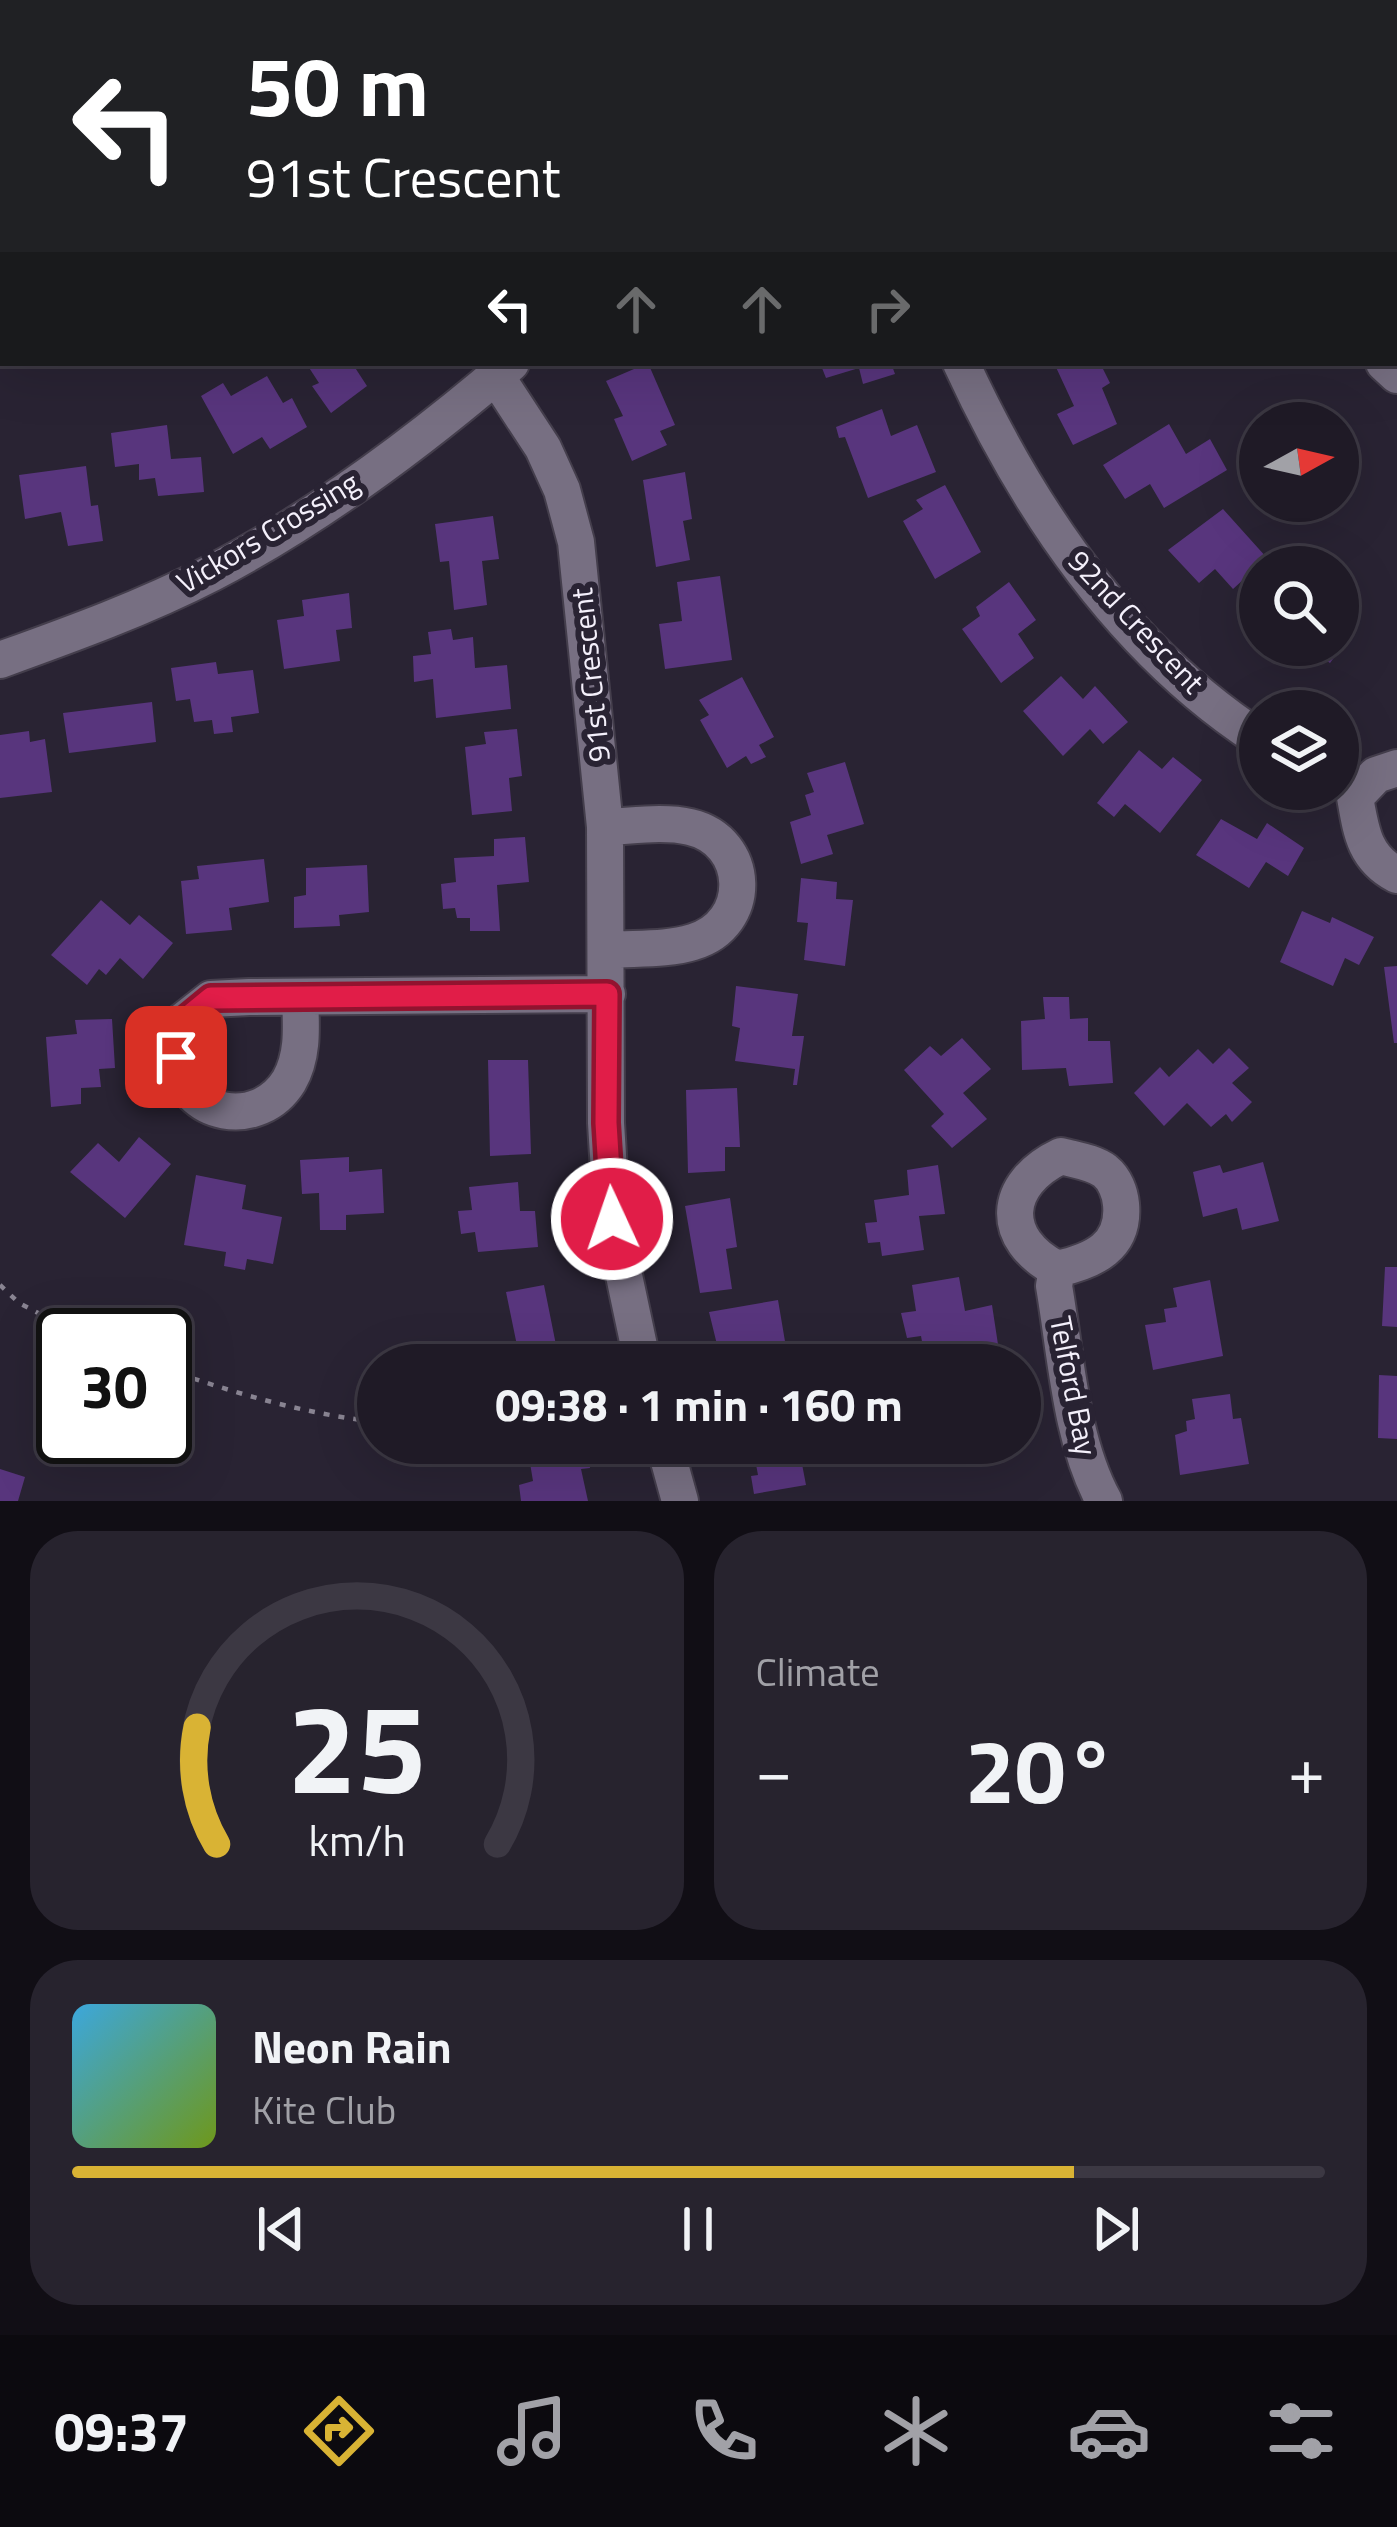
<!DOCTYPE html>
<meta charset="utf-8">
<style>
body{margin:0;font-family:"Titillium Web",sans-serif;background:#27232e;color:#f1f3f6;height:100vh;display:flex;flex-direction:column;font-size:45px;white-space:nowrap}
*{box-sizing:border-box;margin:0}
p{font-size:39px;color:#a1a1a7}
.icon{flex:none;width:66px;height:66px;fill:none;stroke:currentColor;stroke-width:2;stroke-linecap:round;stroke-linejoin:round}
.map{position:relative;height:1501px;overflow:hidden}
.sheet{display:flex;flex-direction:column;gap:30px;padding:30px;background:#110e15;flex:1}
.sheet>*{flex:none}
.guide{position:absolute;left:0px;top:0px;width:1398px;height:366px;box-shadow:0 12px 48px #0002,0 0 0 3px #3c3843;background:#202124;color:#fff;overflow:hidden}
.needle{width:78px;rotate:82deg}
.buttons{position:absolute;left:1239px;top:402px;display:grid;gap:24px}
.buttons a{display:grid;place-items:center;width:120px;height:120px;border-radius:50%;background:#1f1a26;box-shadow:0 12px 48px #0002,0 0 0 3px #3c3843;font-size:60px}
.speed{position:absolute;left:36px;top:1308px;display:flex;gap:24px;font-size:60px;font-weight:700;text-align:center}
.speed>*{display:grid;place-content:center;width:156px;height:156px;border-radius:50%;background:#1f1a26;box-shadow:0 12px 48px #0002,0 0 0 3px #3c3843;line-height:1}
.speed .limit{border:6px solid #111;border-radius:18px;background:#fff;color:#111}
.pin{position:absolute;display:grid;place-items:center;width:102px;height:102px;color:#fff;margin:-51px;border-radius:24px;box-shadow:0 6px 18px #0006}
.me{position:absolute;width:132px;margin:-66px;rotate:357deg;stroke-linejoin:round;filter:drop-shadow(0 0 9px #0008)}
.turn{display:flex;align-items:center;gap:42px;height:252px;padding:0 48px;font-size:54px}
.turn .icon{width:156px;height:156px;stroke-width:2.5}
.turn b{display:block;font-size:84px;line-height:102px}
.lanes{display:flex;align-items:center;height:114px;padding:0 48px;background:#0003;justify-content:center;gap:60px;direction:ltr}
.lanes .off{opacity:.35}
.big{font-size:90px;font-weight:700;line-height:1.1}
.sheet .card{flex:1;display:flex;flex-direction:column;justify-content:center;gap:18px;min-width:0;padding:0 42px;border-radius:48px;background:#27232e}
.sheet .dial{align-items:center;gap:0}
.dial svg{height:312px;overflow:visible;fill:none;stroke:#3c3843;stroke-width:7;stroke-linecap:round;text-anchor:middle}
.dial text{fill:#f1f3f6;stroke:none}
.song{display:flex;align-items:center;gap:36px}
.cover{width:144px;height:144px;border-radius:18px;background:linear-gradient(135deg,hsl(200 70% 55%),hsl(80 70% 35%))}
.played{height:12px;border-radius:6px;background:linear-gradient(90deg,#d9b334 80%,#3c3843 80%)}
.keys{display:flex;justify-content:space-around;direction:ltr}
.heat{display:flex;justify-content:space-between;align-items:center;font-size:66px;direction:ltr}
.sheet .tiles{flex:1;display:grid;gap:30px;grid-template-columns:1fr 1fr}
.card:last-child{grid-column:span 2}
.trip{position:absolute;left:357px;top:1344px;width:684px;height:120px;border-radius:60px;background:#1f1a26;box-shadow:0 12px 48px #0002,0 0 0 3px #3c3843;font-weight:700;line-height:120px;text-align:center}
.tabs{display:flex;height:192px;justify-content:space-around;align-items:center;background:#0c0a0f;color:#a1a1a7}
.tabs .icon{width:84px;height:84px}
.tabs .on{color:#d9b334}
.tabs b{font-size:54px;color:#f1f3f6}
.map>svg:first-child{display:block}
.green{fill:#432762}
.building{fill:#58357d}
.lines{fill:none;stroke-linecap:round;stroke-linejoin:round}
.minor-casing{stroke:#443e4c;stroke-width:40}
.path{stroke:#898492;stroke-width:4.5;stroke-dasharray:6 9;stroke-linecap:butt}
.minor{stroke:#776f82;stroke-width:36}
.route-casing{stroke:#92132f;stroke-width:30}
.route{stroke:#e11d48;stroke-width:21}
.labels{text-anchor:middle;stroke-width:12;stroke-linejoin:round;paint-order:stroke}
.street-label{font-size:30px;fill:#f4f0fb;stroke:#292333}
</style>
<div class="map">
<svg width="1397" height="1501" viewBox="0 0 1397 1501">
<rect width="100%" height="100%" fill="#292333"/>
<path class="green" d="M1118 0H1397V333L1395 3Z"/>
<path class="building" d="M306 363H352L367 386 331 413 312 386 319 383Z
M648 363 675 425 660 431 667 445 632 461 614 419 623 416 606 381Z
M820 363H891L895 374 863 384 859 368 826 378Z
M1054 363H1100L1110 383 1102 388 1117 424 1073 445 1057 414 1074 406Z
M267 376 283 403 292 398 307 427 270 449 262 437 233 454 201 396 223 383 231 396Z
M882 409 891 436 917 425 936 472 868 498 845 437 839 438 836 427Z
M1169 424 1186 454 1210 439 1227 470 1164 508 1150 484 1125 499 1103 465Z
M167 425 171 459 201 457 204 492 158 496 155 478 139 480V464L115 467 111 433Z
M86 466 91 506 98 505 103 541 68 546 61 512 25 519 19 475Z
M685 472 692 519 683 521 690 560 656 567 643 480Z
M945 485 981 552 935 579 903 521 923 509 916 500Z
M1223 509 1267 558 1233 589 1215 569 1199 583 1168 550Z
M493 516 499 559 482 561 487 605 454 610 449 561 440 562 435 524Z
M720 576 732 660 665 669 659 624 682 621 677 582Z
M1009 582 1036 620 1018 634 1034 658 1001 683 962 629 980 616 976 607Z
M349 593 352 628 336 630 340 661 284 669 277 620 304 616 302 600Z
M1338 609 1359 623 1330 663 1305 645H1338Z
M451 629 453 640 473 637 475 668 507 665 511 709 436 718 433 679 414 682 413 656 431 654 428 632Z
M216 662 218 674 253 670 259 713 231 717 233 732 214 734 212 720 194 722 190 699 176 701 171 668Z
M1061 676 1083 699 1095 686 1128 722 1103 744 1090 729 1063 756 1023 711Z
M742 677 774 737 759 745 766 757 751 764 746 756 727 768 700 720 709 715 699 700Z
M152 702 156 742 69 753 63 713Z
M517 729 522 776 509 778 512 811 472 815 465 747 486 744 484 732Z
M29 731 30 742 45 739 52 792 0 798V735Z
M1139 750 1162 769 1173 757 1202 780 1160 833 1125 804 1114 817 1097 803Z
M845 762 864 824 827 835 833 854 801 864 790 822 811 815 805 795 814 792 807 773Z
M1221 819 1257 839 1267 823 1304 848 1288 876 1266 862 1249 888 1196 855Z
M525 837 529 882 497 885 500 931H470V918H457L455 908 443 909 441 884 456 882 454 858 494 856V839Z
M264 859 269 902 229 908 232 930 186 934 181 881 199 879 197 866Z
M367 865 369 912 339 915 340 926 294 928V897L306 895V868Z
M801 878 837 882 836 899 853 900 845 966 804 960 808 923 797 922Z
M101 900 130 925 139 915 173 943 143 979 120 958 106 975 99 969 87 985 51 955Z
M1302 911 1330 923 1332 917 1374 937 1359 965 1345 958 1333 986 1280 962Z
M1397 966V1043H1394L1384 967Z
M736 986 798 994 792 1036H804L797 1085H793L795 1069 735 1061 740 1028 732 1026Z
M1043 997H1069L1070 1019 1088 1018V1041H1110L1113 1083 1069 1086 1066 1068 1022 1070 1021 1021 1045 1019Z
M112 1019 115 1068 99 1069 101 1087 81 1088V1104L51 1107 46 1037 77 1034 75 1020Z
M962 1038 991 1069 963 1093 987 1119 952 1148 931 1126 944 1114 904 1070 930 1046 941 1056Z
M1229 1048 1249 1068 1232 1083 1252 1102 1232 1122 1226 1114 1211 1127 1187 1103 1164 1126 1134 1093 1160 1067 1169 1077 1198 1049 1213 1064Z
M488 1060H528L531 1154 490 1156Z
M737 1088 740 1147H725V1171L688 1173 686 1090Z
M139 1137 171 1164 125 1218 70 1172 98 1143 119 1162Z
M349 1157V1172L382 1169 384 1213 346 1215V1230H320L319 1193 302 1194 300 1160Z
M1263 1162 1279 1221 1242 1230 1237 1208 1203 1217 1193 1172 1220 1165 1223 1173Z
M938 1165 945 1214 919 1216 924 1250 882 1256 880 1242 868 1243 865 1223 877 1222 874 1200 909 1195 907 1170Z
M196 1175 246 1185 242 1209 282 1217 273 1264 247 1259 245 1270 224 1266 226 1252 184 1245Z
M518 1182 520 1211H535L538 1247 478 1252 475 1232 461 1234 458 1211 472 1210 469 1187Z
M730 1198 737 1247 726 1249 732 1289 700 1293 685 1206Z
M1385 1267H1397V1327L1382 1326Z
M959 1277 965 1311 992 1305 999 1351 944 1353 941 1344 923 1347 921 1336 907 1338 901 1313 916 1311 912 1285Z
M1210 1280 1223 1356 1153 1370 1145 1325 1166 1322 1164 1309 1177 1307 1173 1288Z
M544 1285 560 1365H521L506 1292Z
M778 1300 789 1365H722L709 1312Z
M1379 1375 1397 1376V1439L1378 1438Z
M1230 1394 1233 1419 1241 1418 1249 1464 1180 1475 1175 1435 1187 1431 1186 1421 1195 1419 1192 1399Z
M752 1443H798L806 1485 754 1494 751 1476 758 1475Z
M946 1443H1018L1019 1452 950 1463Z
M587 1448 590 1468 581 1469 588 1501H521L519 1485 533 1481 529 1457Z
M0 1469 25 1477 18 1501H0Z"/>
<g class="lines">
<defs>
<path id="minor" d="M1054 0 1056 3
M259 3 261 0
M0 192 3 191
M1395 243 1397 245
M961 363C1028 509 1123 650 1260 739
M1384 363 1397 375
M496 376 543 448 562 490 576 542 605 827 606 1123 612 1219 643 1365
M0 660C72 634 144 608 212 573 319 517 419 442 511 363
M1355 797C1361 831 1364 858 1397 875
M1355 797 1376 775 1397 768
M605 827C632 826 664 821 690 827 751 841 754 924 693 942 668 950 636 948 609 950
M300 997C301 1025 304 1055 289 1081 259 1130 184 1118 177 1059 176 1047 181 1033 183 1021L211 999 249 997 607 994
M1061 1156C1075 1160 1093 1162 1105 1171 1115 1179 1120 1193 1121 1204 1125 1247 1093 1261 1057 1269 999 1239 1002 1184 1061 1156Z
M1057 1269 1054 1286C1066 1355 1070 1439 1104 1501
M664 1443 680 1501"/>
</defs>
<use href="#minor" class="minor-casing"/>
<path class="path" d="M1395 119 1397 122
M1395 182H1397
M0 1285 19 1303 80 1335
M165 1369C235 1393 304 1414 378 1422"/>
<use href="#minor" class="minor"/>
</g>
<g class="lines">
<defs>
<path id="route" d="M176 1057 183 1021 211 998 607 994 606 1123 612 1219"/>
</defs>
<use href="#route" class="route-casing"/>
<use href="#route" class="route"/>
</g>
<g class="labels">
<g class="street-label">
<text transform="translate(268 533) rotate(-31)" y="10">Vickors Crossing</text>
<text transform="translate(1136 622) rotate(47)" y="10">92nd Crescent</text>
<text transform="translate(591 675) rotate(-96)" y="10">91st Crescent</text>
<text transform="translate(1073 1386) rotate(79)" y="10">Telford Bay</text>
</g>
</g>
</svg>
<div class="buttons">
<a><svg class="needle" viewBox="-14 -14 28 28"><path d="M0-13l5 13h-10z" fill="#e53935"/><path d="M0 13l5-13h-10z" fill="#a1a1a7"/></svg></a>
<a><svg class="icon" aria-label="search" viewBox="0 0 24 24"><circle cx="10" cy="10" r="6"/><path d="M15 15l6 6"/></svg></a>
<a><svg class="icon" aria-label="layers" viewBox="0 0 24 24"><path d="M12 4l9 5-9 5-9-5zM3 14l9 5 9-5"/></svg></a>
</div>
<div class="speed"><div class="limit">30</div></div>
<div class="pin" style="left:176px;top:1057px;background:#d93025"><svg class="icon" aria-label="arrive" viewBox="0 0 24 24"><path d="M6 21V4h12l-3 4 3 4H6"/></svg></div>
<svg class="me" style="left:612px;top:1219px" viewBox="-20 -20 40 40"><circle r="17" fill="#e11d48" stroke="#fff" stroke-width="3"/><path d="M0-11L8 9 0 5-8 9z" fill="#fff"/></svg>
<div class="trip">09:38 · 1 min · 160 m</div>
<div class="guide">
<div class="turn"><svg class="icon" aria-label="left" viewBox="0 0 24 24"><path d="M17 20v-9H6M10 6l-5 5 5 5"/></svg><div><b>50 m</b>91st Crescent</div></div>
<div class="lanes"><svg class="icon" aria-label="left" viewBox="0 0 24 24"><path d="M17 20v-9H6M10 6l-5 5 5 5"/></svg><svg class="icon off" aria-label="ahead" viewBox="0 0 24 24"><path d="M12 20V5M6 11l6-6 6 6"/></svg><svg class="icon off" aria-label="ahead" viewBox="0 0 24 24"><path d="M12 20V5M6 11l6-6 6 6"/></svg><svg class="icon off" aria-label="right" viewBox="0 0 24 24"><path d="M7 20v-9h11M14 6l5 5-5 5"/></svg></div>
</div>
</div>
<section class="sheet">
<div class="tiles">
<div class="card dial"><svg viewBox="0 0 100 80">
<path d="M14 69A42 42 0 1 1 86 69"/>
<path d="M14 69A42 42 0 0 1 9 39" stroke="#d9b334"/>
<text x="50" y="56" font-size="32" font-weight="700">25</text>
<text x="50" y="72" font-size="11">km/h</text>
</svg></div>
<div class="card"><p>Climate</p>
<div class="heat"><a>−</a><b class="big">20°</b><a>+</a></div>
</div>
<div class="card">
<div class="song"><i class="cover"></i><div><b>Neon Rain</b><p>Kite Club</p></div></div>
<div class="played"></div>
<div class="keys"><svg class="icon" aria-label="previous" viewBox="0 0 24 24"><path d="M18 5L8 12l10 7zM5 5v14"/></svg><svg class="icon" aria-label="pause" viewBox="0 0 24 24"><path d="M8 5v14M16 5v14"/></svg><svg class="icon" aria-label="next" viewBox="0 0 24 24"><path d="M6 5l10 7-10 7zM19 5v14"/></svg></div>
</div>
</div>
</section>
<nav class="tabs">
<b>09:37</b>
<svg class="icon on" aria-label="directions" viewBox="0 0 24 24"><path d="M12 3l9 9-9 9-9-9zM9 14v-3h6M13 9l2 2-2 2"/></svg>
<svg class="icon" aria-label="music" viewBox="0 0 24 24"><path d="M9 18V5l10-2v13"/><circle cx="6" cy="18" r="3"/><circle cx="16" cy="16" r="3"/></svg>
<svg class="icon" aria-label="phone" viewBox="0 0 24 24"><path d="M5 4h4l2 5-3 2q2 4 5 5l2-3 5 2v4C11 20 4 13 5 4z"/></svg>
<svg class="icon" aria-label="climate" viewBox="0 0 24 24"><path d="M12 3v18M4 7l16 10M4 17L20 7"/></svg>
<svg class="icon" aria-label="car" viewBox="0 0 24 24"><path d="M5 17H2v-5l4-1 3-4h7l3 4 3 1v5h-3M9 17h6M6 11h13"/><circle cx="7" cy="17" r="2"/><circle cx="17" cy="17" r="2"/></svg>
<svg class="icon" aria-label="filters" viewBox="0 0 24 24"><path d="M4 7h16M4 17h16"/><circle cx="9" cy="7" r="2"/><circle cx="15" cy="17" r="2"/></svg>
</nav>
